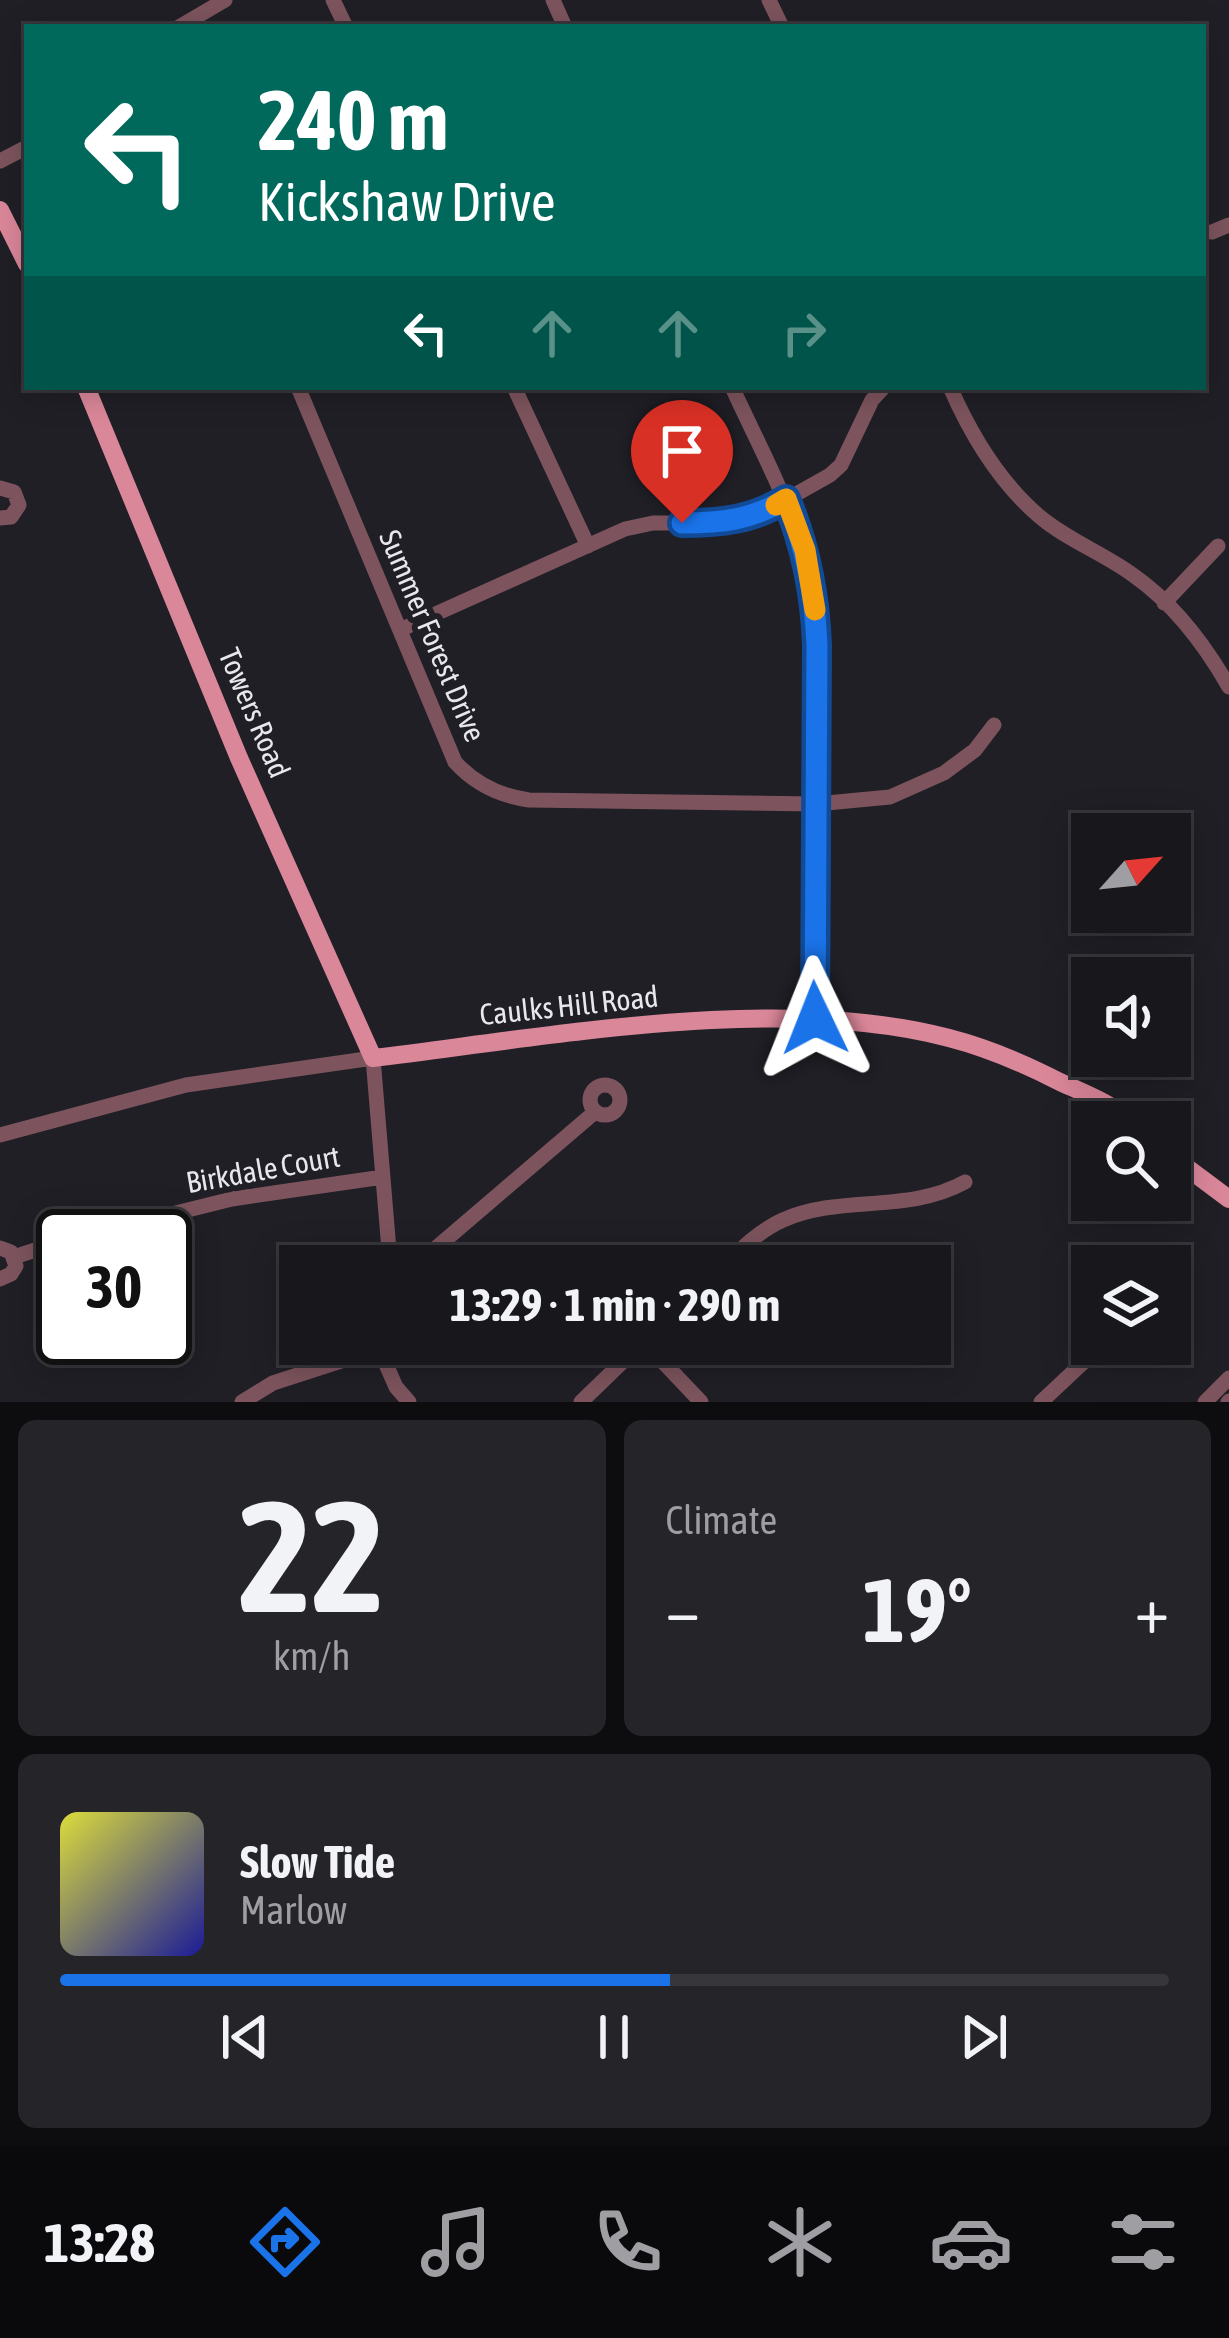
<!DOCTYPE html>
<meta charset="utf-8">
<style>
body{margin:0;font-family:"Asap Condensed",sans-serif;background:#252429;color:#f1f3f6;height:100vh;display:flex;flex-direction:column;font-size:45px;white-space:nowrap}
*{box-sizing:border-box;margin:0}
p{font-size:39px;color:#9f9fa3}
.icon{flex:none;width:66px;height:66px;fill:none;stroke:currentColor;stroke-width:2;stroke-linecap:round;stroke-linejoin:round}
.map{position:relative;height:1402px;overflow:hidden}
.sheet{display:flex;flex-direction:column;gap:18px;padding:18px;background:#0d0d0f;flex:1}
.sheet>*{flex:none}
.guide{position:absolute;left:24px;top:24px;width:1182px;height:366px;border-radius:0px;box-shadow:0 6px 30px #0003,0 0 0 3px #36363b;background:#00695c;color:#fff;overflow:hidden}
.needle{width:78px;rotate:63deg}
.tools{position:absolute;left:1071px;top:813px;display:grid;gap:24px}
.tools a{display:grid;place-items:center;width:120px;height:120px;border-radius:0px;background:#18171c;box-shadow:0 6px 30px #0003,0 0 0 3px #36363b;font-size:60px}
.speed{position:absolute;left:36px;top:1209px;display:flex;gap:24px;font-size:60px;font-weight:700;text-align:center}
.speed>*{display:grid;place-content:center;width:156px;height:156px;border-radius:50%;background:#18171c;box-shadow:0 6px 30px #0003,0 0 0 3px #36363b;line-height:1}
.speed .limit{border:6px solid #111;border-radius:18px;background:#fff;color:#111}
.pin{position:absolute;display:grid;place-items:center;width:102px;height:102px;color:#fff;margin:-123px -51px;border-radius:50% 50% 50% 0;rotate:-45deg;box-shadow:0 0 12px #0007}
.pin .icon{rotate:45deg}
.me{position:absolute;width:132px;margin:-66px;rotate:358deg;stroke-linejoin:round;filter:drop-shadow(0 0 9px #0008)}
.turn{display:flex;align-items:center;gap:42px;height:252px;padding:0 36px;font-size:54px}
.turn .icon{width:156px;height:156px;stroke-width:2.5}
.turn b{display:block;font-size:84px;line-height:102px}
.lanes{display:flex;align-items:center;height:114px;padding:0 36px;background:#0003;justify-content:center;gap:60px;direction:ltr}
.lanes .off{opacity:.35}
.big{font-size:90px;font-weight:700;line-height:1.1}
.sheet .tile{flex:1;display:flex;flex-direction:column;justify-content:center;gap:18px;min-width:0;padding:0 42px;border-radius:18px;background:#252429}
.sheet .dial{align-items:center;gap:0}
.dial b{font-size:156px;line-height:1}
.song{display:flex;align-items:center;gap:36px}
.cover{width:144px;height:144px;border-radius:18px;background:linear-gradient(135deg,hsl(60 70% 55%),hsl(240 70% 35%))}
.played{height:12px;border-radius:6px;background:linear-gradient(90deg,#1a73e8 55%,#36363b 55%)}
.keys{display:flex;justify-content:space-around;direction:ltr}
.heat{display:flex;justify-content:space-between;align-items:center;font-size:66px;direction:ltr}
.sheet .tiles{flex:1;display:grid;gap:18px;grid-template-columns:1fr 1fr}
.tile:last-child{grid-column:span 2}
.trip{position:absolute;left:279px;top:1245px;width:672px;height:120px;border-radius:0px;background:#18171c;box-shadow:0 6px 30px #0003,0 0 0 3px #36363b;font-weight:700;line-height:120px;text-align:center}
.dock{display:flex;height:192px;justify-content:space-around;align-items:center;background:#0a090b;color:#9f9fa3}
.dock .icon{width:84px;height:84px}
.dock .current{color:#1a73e8}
.dock b{font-size:54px;color:#f1f3f6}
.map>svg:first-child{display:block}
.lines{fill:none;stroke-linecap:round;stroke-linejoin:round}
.minor{stroke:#7d545d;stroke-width:15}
.major{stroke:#db879a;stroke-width:18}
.route-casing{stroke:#114b97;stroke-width:30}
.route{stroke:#1a73e8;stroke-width:21}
.slow{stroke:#f59e0b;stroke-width:21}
.labels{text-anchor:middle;stroke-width:12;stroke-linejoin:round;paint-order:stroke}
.street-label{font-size:30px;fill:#e7e7ec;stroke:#201f26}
</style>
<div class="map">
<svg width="1229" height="1402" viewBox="0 0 1229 1402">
<rect width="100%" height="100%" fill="#201f26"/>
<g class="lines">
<path class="minor" d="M333 0 346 27
M553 0 565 27
M769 0 782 27
M179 27 225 0
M0 161 27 147
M1212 232 1229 225
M298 387 455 762C475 784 500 796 529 800L816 804 890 797 944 773 975 750 994 725
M514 387 588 546
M732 387C774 478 813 541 817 645L815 1019
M950 387C971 435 998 481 1039 516 1067 540 1103 553 1133 575 1173 603 1205 645 1229 687
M0 488 14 492 19 505 11 517 0 518
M1164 603 1218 546
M402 629 625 529 653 523H717L759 515 830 475 841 465 872 400 884 387
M590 1100a15 15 0 1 1 30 0a15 15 0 1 1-30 0Z
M0 1135 186 1085 373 1058 389 1250 385 1266
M83 1236 232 1199 383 1177
M0 1248 11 1252 16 1266 11 1274 0 1279
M389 1250 419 1254 436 1248 595 1112
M14 1257 63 1241
M724 1266C741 1249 760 1230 783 1220 841 1194 907 1214 965 1182
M377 1344 396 1387 409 1402
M646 1344 701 1402
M242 1402 273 1383 378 1349
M581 1402 641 1344
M1041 1402 1103 1344
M1205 1402 1229 1378
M1228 1402 1229 1401"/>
<path class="major" d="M0 210 27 264
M86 387 239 758 373 1058C548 1037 779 993 949 1038 988 1048 1025 1064 1060 1082 1084 1093 1113 1104 1132 1122
M1170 1155 1229 1199"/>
</g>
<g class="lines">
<defs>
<path id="route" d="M682 523C721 523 752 520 786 499 806 547 815 593 817 645L815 1018"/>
</defs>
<use href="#route" class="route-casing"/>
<use href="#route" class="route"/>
<path class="slow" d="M776 505 786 499 805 550 815 610"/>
</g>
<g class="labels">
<g class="street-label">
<text transform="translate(432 636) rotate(67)" y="10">Summer Forest Drive</text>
<text transform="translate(254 713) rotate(67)" y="10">Towers Road</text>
<text transform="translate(569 1006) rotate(-6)" y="10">Caulks Hill Road</text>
<text transform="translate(263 1170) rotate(-10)" y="10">Birkdale Court</text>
</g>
</g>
</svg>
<div class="tools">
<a><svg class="needle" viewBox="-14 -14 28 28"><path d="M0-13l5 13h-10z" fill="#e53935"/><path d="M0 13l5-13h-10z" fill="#9f9fa3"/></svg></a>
<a><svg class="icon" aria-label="sound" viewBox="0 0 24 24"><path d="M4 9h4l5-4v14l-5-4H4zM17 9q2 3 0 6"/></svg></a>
<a><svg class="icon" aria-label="search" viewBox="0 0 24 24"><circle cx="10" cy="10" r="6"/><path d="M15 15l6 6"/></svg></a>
<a><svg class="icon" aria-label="layers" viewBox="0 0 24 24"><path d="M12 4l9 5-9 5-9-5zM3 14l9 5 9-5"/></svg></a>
</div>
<div class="speed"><div class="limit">30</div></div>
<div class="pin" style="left:682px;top:523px;background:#d93025"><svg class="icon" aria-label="arrive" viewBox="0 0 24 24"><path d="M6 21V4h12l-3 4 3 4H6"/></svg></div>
<svg class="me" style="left:815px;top:1018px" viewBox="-20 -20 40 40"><path d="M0-17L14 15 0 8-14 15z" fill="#1a73e8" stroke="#fff" stroke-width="4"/></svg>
<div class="trip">13:29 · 1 min · 290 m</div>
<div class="guide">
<div class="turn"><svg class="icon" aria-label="left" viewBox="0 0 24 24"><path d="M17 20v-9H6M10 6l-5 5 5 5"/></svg><div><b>240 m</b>Kickshaw Drive</div></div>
<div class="lanes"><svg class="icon" aria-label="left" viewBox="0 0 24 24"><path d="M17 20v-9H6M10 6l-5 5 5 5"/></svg><svg class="icon off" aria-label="ahead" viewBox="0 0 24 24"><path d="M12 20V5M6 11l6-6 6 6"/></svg><svg class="icon off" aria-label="ahead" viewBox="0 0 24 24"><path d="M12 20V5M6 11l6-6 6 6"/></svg><svg class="icon off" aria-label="right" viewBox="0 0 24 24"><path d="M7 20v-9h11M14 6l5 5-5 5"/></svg></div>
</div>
</div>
<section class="sheet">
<div class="tiles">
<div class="tile dial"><b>22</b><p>km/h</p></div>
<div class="tile"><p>Climate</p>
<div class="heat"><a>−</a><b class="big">19°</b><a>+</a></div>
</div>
<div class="tile">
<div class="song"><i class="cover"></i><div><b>Slow Tide</b><p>Marlow</p></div></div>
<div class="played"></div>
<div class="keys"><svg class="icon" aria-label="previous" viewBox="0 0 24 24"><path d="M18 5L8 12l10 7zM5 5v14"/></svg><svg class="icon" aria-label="pause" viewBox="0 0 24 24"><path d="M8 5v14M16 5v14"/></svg><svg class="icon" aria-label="next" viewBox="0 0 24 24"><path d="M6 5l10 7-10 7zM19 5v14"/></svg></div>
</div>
</div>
</section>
<nav class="dock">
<b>13:28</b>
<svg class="icon current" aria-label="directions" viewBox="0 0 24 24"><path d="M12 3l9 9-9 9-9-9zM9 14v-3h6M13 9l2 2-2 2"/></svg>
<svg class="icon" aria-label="music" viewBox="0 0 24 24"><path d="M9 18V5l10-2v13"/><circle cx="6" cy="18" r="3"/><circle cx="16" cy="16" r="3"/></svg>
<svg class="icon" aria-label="phone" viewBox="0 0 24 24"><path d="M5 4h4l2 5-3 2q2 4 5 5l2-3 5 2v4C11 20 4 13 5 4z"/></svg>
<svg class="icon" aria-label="climate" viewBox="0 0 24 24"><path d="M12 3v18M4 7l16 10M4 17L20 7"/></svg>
<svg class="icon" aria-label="car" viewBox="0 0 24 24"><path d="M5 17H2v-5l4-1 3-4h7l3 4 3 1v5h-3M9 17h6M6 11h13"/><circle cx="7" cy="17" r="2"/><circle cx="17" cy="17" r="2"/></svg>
<svg class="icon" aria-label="filters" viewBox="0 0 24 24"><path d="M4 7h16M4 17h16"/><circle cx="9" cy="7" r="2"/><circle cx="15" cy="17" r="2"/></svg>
</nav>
